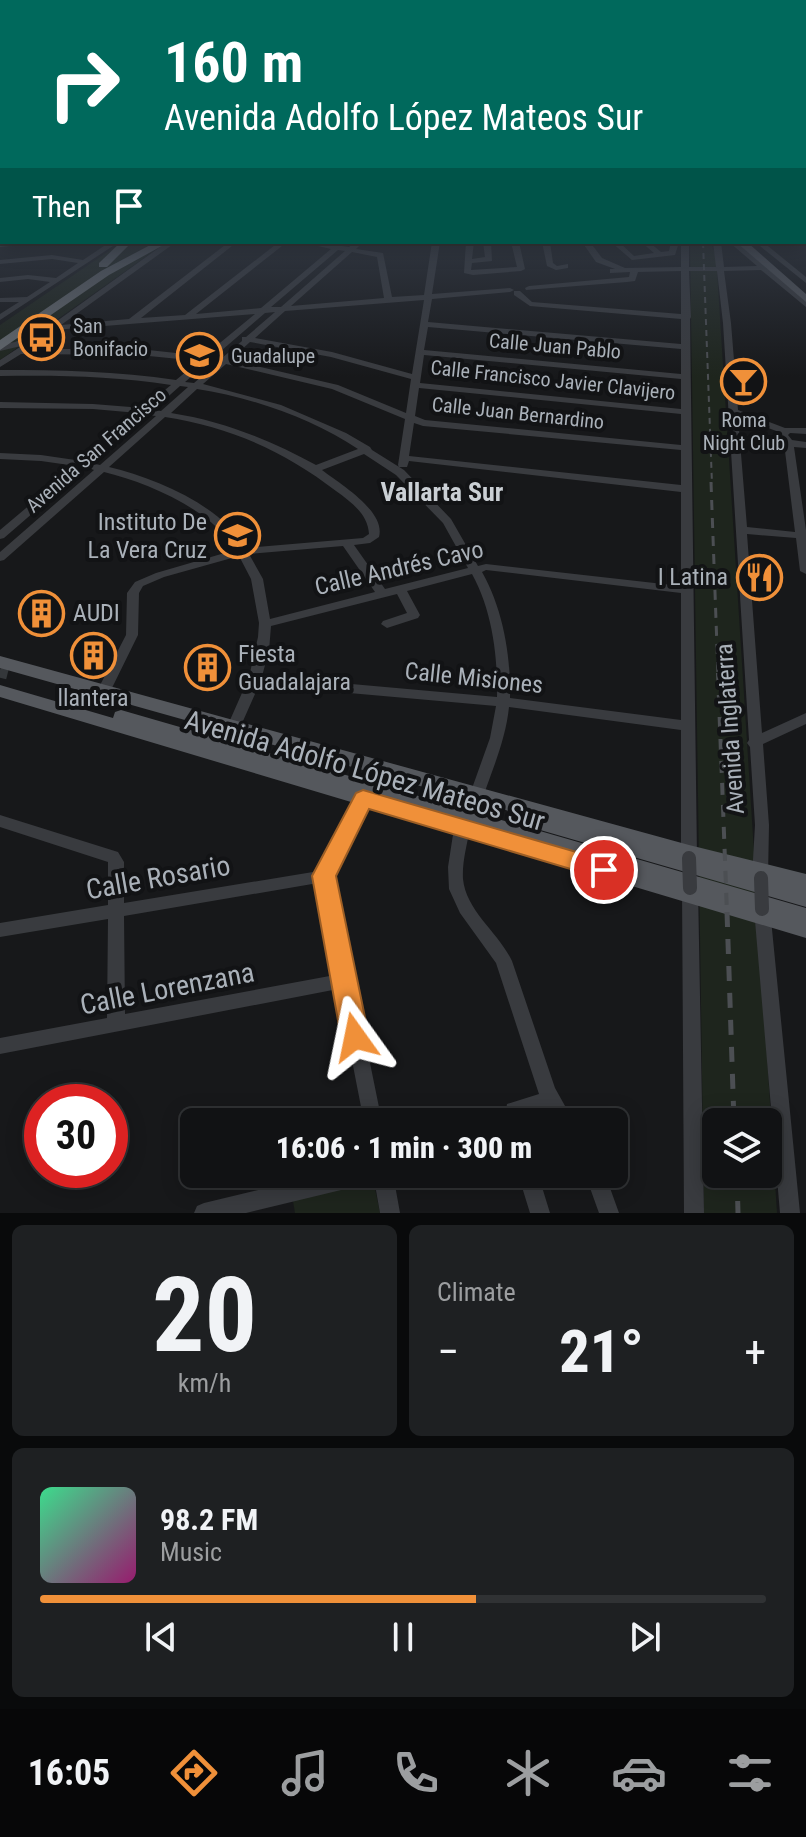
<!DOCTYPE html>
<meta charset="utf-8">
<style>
body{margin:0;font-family:"Roboto Condensed",sans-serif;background:#1e2022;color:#f1f3f6;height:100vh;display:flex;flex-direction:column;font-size:30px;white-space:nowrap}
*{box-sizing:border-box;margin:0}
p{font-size:26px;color:#9c9ea0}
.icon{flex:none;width:44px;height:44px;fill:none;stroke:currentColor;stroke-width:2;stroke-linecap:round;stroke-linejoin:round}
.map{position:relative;height:1213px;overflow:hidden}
.details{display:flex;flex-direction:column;gap:12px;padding:12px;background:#090a0b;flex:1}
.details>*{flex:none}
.guide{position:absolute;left:0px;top:0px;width:806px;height:244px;box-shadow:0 4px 20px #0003,0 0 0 2px #303234;background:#00695c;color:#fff;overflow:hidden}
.tools{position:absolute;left:702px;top:1108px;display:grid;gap:16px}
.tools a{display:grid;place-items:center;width:80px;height:80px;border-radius:12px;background:#111214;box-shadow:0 4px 20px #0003,0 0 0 2px #303234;font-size:40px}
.speed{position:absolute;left:24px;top:1084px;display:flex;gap:16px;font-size:40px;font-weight:700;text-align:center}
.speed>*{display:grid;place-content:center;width:104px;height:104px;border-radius:50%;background:#111214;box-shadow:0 4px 20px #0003,0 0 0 2px #303234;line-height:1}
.speed .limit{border:12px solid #d22;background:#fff;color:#111}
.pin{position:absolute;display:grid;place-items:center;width:68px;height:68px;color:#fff;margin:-34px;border:4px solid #fff;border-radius:50%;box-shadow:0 2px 8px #0007}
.me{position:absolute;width:88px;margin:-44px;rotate:348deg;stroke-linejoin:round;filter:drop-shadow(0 0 6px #0008)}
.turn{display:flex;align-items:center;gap:28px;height:168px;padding:0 32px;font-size:36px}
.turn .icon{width:104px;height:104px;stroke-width:2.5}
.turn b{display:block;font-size:56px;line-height:68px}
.then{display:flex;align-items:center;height:76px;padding:0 32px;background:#0003;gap:16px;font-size:30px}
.big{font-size:60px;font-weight:800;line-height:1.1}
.details .card{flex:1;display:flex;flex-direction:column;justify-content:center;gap:12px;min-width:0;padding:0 28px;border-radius:12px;background:#1e2022}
.details .dial{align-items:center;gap:0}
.dial b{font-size:104px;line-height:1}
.song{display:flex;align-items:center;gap:24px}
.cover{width:96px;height:96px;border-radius:12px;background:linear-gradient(135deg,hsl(150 70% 55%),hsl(320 70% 35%))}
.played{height:8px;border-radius:4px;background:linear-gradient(90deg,#f09039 60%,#303234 60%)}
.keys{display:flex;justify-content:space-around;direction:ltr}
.heat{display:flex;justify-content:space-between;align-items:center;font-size:44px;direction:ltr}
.details .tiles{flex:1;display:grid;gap:12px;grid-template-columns:1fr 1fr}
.card:last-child{grid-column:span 2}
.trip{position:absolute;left:180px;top:1108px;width:448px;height:80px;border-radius:12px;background:#111214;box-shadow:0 4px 20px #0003,0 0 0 2px #303234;font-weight:800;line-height:80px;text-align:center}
.tabs{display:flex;height:128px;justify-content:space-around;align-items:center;background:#070708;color:#9c9ea0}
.tabs .icon{width:56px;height:56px}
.tabs .current{color:#f09039}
.tabs b{font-size:36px;color:#f1f3f6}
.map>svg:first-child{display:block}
.green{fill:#1e251d;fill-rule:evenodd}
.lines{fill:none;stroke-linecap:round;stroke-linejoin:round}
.major-tunnel{stroke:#34373a;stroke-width:15;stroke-dasharray:15 8;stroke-linecap:butt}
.minor{fill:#393b3f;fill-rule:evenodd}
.major{fill:#55585d;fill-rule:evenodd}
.highway{fill:#656a6f;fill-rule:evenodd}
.rail-far3{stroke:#4c4f53;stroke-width:2;stroke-dasharray:6 5;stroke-linecap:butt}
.rail-far2{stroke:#4c4f53;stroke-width:3;stroke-dasharray:10 8;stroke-linecap:butt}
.rail-far1{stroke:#4c4f53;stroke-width:4;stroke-dasharray:12 10;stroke-linecap:butt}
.rail{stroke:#4c4f53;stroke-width:5;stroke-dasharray:15 12;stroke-linecap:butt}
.minor-bridge{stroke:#393b3f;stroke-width:14}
.route{fill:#f09039;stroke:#9c5e25;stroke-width:2}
.labels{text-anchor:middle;stroke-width:8;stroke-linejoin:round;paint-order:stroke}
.far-poi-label{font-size:20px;fill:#aab1b9;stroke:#121315;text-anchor:start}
.far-street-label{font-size:20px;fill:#aab1b9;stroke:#121315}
.poi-label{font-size:24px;fill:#aab1b9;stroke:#121315;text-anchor:end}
.street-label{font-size:24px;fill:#aab1b9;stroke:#121315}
.neighbourhood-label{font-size:26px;font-weight:bold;fill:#cbd0d5;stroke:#121315}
.near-street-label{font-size:28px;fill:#aab1b9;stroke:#121315}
</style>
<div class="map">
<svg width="806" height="1213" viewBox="0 0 806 1213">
<rect width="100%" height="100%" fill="#17181a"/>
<path class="green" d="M122 242H158L128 263 158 248 0 360V325Z
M690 242H710L716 255 777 1213H704ZM716 1122H768V1174H716Z
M372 1174 380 1213H295L293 1201Z"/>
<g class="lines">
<path class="major-tunnel" d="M0 670 8 672"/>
<path class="minor" d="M0 207H2V211H0Z
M804 210H806V214H804Z
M0 225H2V230H0Z
M804 235H806V241H804Z
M34 242 30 244 0 247V243Z
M110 242H119L0 320V314L19 302H0V298L27 297 50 282 28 279 0 282V278L28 275 56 278 78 263 52 259 0 264V260L52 255 83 260Z
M167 242H176L61 325 129 319 229 242H237L141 318 185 315 279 242H287L196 314 261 308 331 249 301 242 335 245 339 242H347L342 246 349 247 355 242H363L356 249 383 253 392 297 424 295 432 242H440L432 294 510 288 514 290 510 292 432 299 428 322 681 344V319L530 306 514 295V291H520L532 302 681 314V271L638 272 635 281 627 282 526 290 525 288 529 286 629 277 630 272 610 273V269H615L596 262 582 242H590L602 258 625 268 681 267V242H689V267H716L713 242H721L724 267 757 266 729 242H737L806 301V307L761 270 724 271 731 323 738 410 785 428H806V434L790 433 788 435 792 440 806 442V448L794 447 806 530V574L800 571 796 538 747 534 762 733 806 713V724L763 744 769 825 768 877 766 881 760 883 754 881 752 877 755 825 750 747 747 743 749 740 723 323 717 271H689L691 317 690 319 697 858 694 862 689 864 684 862 681 858V730L509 707C506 737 494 766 484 794L482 798 477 799 472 798 470 794 490 738 496 706 259 685 239 730H229L227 727 249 677 258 637 259 623 251 579 239 556 164 577 143 586 139 593 138 635 109 694H99L97 691 126 635 127 593 135 582 156 573 235 550C213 510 146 482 104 472L4 560 0 561V552L94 470 86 467 4 538 0 539V530L76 466 41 461 0 459V453L41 455 82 461 138 413 93 409 0 408V402L93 404 143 408 171 385C114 376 58 375 0 376V370C59 370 118 371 176 380L199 361 139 355 21 354 0 367V360L23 345 27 349H139L204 356 255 314 54 330 21 346 0 351V345L15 342 50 326ZM338 250 345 251 281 307H271ZM352 252 377 257 384 298 291 306ZM424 300 412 374 332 352 255 338 285 311ZM275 312 246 337H242V341L222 358 214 357 265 313ZM428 327 681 349V374L424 350ZM250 342 331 357 411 379 406 413 338 385 230 360ZM424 355 681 379V409L420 383ZM208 362 217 363 194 383 185 382ZM226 364 332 389 405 419 398 465 399 467H407L409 461 681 492V586L486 564 478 566 451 519 404 470 372 450 370 447 346 433 281 405 203 384ZM180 386 188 387 161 411 153 410ZM419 388 681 414V445L425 420 415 416ZM197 389C251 397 313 419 358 449L316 465C270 440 223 421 171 413ZM147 415 156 416 100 465 91 463ZM165 417C230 427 284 451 336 491 351 502 368 514 369 534L363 538 245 548C221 505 155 478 109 467ZM738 417 779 432 777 435 784 443 795 532 747 527ZM414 423 423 426 681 450V485L409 456ZM364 454 396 475 443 523 468 568 385 589 354 545 370 543 379 537C386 511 340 484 322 470ZM343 546 375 592 270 619 263 579 249 554ZM486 570 681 593V720L510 698C511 656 503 609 482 572ZM472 574C492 610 498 656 497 697L262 676 269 651 271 626 397 594 407 613 383 621 381 624 387 628 418 618 420 615 407 591Z
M466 242H474L472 259 485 257 483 242H491L492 261 472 263 471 270 517 267 511 242H519L525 269 521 271 473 275 464 273Z
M542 242H550L553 263 557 266 568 264V268L556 270 547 266Z
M611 242H619L634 256 654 253 641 242H649L661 252 669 251 671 242H679L675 255 632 260Z
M755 242H763L806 277V283Z
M363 794 368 795 370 799 332 876 382 1122H364L338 989 0 1054V1038L107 1018 108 919 0 937V923L108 905V862L0 827V815L118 852 124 862V903L319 871 358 795ZM318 883 335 975 125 1014 124 916Z
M462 822 467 824 470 828C467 845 462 862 463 879 466 911 499 933 512 961L555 1088 574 1122H554L546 1110 523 1117 522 1122H504L507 1104 539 1094 496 963 460 913 449 889 448 867 454 828 457 824Z
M690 882 696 883 698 888 704 1213H684L682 888 684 883Z
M762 902 768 904 770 909 800 1213H780L754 909 756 904Z
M325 1174H393L400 1213H380L374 1179 366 1184 246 1213H194L197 1206 204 1203Z
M518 1174H538L550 1213H530Z
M585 1174H605L619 1213H599Z"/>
<path class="major" d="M736 242H747L806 294V302Z
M0 656 689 845 806 874V907L523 825 520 820 523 815 0 668Z
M0 685 113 718 115 712 121 710 806 908V938L0 697Z"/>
<path class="highway" d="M121 242H132L107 267H99V263Z
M156 242H169L109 275 0 350V340L101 271Z"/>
<path class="rail-far3" d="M703 242 712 484"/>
<path class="rail-far2" d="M711 482 718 675"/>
<path class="rail-far1" d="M718 673 727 914"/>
<path class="rail" d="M727 912 734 1122
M737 1174 738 1213"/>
<path class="minor-bridge" d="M689 858 690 888
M761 878 762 909"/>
</g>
<linearGradient id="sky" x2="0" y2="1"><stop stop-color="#0d0d0e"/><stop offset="0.55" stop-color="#363d49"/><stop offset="1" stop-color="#363d49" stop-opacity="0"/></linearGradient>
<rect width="806" height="377" fill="url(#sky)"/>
<path class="route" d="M363 790 604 860 612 863 616 870 612 876 604 879 369 809 336 876 369 1037 365 1046 355 1050 345 1046 341 1037 312 876 356 793Z"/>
<defs>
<symbol id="bus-ring" viewBox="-11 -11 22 22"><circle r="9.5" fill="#121315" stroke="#f09039" stroke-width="1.5"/><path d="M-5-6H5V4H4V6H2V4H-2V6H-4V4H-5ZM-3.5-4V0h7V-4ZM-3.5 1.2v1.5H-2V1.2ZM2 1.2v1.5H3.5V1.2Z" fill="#f09039"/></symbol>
<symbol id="school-ring" viewBox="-11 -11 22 22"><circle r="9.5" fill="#121315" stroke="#f09039" stroke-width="1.5"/><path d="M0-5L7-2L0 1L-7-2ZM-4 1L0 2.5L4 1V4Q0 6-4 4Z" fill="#f09039"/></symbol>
<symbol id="bar-ring" viewBox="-11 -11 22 22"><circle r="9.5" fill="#121315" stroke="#f09039" stroke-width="1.5"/><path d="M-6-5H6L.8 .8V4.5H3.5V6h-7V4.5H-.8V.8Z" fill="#f09039"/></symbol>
<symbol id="university-ring" viewBox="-11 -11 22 22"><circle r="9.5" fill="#121315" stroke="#f09039" stroke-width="1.5"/><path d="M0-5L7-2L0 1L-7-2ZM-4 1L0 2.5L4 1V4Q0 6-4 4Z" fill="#f09039"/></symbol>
<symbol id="restaurant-ring" viewBox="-11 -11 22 22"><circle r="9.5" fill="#121315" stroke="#f09039" stroke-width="1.5"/><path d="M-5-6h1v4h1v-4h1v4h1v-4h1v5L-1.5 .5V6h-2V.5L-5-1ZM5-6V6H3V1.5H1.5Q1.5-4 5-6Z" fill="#f09039"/></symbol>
<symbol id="building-ring" viewBox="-11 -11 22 22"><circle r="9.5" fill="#121315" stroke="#f09039" stroke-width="1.5"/><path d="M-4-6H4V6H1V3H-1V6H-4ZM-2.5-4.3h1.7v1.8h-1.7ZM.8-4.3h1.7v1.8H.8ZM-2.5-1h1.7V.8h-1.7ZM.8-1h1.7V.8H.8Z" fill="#f09039"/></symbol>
</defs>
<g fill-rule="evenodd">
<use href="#bus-ring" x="16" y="312" width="51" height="51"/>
<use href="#school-ring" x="174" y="330" width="51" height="51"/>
<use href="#bar-ring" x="718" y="356" width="51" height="51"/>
<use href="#university-ring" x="212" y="510" width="51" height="51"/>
<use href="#restaurant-ring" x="734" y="552" width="51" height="51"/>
<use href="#building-ring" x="16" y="588" width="51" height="51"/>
<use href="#building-ring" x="68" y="630" width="51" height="51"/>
<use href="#building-ring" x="182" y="642" width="51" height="51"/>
</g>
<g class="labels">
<g class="far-poi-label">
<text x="73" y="333">San<tspan x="73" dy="23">Bonifacio</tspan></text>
<text x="231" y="363">Guadalupe</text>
<text x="744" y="427" text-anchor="middle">Roma<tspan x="744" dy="23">Night Club</tspan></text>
</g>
<g class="far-street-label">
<text transform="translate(555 346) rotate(5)" y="7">Calle Juan Pablo</text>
<text transform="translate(553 380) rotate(6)" y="7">Calle Francisco Javier Clavijero</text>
<text transform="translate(518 413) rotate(6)" y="7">Calle Juan Bernardino</text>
<text transform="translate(96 450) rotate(-41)" y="7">Avenida San Francisco</text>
</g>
<g class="poi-label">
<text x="207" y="530">Instituto De<tspan x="207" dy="28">La Vera Cruz</tspan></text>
<text x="728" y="585">I Latina</text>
<text x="73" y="621" text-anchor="start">AUDI</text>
<text x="238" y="662" text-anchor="start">Fiesta<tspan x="238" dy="28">Guadalajara</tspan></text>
<text x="93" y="706" text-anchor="middle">llantera</text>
</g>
<g class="street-label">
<text transform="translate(399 568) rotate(-13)" y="8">Calle Andrés Cavo</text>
<text transform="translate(474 678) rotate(6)" y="8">Calle Misiones</text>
<text transform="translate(730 729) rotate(-94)" y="8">Avenida Inglaterra</text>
</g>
<g class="neighbourhood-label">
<text x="442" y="501">Vallarta Sur</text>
</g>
<g class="near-street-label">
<text transform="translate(365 770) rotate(16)" y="10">Avenida Adolfo López Mateos Sur</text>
<text transform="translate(158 877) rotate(-10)" y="10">Calle Rosario</text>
<text transform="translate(167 988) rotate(-11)" y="10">Calle Lorenzana</text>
</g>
</g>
</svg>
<div class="tools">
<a><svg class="icon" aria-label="layers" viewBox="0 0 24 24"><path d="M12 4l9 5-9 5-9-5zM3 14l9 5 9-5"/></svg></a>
</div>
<div class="speed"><div class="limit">30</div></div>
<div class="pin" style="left:604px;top:870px;background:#d93025"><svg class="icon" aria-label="arrive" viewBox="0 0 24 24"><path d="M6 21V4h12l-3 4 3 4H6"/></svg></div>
<svg class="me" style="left:355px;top:1037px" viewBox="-20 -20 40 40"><path d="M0-17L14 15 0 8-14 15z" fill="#f09039" stroke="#fff" stroke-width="4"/></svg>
<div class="trip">16:06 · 1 min · 300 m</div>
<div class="guide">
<div class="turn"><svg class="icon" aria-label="right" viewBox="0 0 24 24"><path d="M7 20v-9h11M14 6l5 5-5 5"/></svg><div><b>160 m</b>Avenida Adolfo López Mateos Sur</div></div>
<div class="then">Then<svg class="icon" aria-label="arrive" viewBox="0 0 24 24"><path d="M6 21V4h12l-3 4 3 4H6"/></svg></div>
</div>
</div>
<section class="details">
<div class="tiles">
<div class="card dial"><b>20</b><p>km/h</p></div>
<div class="card"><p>Climate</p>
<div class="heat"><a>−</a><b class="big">21°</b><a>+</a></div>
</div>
<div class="card">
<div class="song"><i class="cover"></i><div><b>98.2 FM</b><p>Music</p></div></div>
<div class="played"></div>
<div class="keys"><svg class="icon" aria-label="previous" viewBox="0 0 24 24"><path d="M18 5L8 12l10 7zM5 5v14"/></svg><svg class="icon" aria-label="pause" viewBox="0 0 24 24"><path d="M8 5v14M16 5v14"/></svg><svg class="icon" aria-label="next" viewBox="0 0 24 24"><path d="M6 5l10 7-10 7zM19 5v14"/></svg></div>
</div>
</div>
</section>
<nav class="tabs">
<b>16:05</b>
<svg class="icon current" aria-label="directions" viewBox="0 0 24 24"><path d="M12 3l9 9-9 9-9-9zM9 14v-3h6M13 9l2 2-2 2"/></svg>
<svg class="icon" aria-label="music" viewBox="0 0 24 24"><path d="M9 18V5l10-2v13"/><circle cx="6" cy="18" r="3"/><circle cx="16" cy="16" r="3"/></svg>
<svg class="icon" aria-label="phone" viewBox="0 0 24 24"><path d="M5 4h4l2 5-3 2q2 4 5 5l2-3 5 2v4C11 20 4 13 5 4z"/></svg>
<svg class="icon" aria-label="climate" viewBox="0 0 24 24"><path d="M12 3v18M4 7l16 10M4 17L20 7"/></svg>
<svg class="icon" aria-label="car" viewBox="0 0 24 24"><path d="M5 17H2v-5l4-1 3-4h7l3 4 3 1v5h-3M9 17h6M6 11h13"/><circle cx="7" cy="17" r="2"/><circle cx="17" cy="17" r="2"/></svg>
<svg class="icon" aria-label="filters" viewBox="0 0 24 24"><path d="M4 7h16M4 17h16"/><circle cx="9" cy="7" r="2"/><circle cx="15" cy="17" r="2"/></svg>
</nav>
